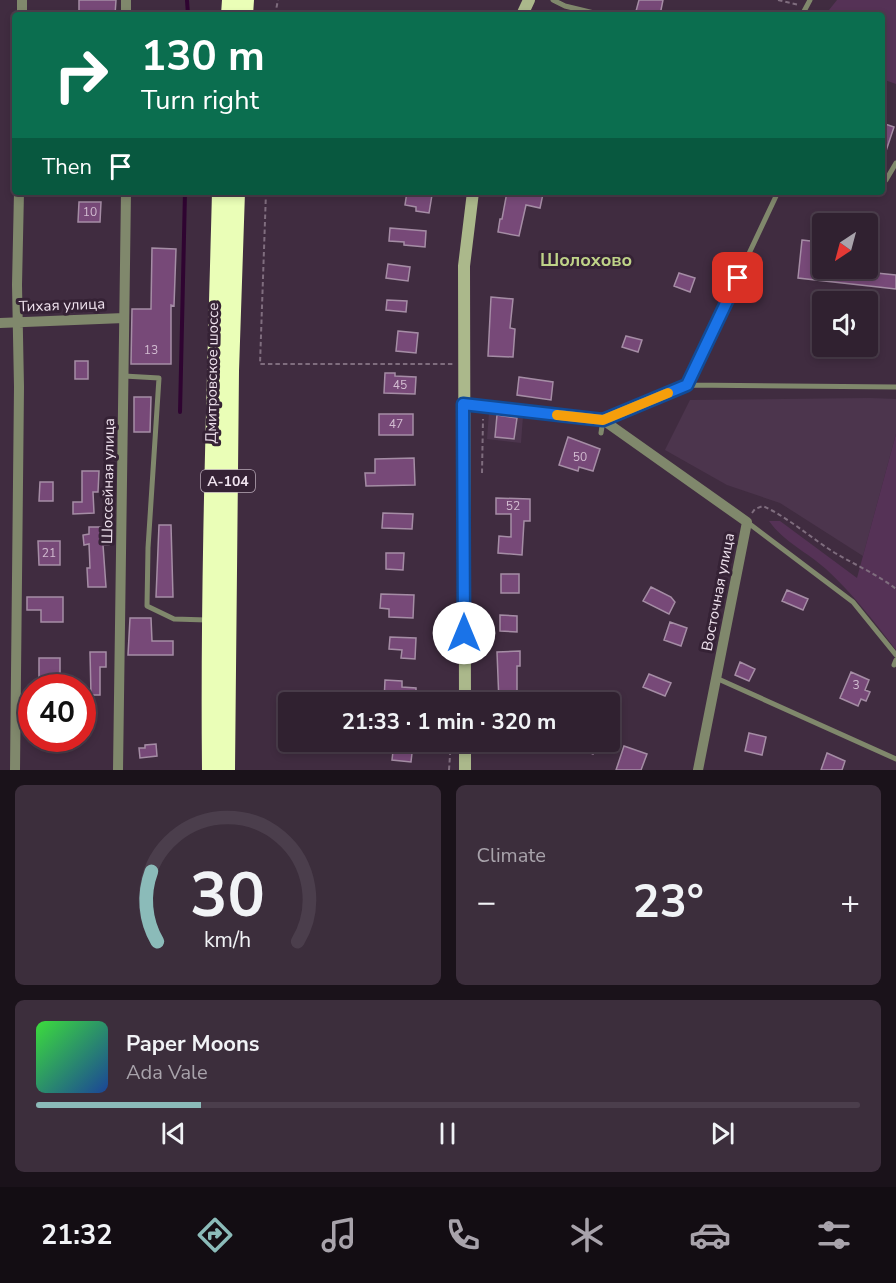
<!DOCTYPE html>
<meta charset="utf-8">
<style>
body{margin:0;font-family:"Nunito Sans",sans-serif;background:#3c2e3c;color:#f1f3f6;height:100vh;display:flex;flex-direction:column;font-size:22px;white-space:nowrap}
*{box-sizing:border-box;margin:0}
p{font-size:20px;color:#a8a3ab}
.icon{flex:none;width:33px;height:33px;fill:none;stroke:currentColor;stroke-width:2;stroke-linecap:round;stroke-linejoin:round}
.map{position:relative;height:770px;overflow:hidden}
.details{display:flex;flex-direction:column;gap:15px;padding:15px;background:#1a121a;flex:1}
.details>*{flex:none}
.banner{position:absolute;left:12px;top:12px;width:873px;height:183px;border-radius:6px;box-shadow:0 3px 9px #0003,0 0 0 2px #4b3e4c;background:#0b6e4f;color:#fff;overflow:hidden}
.needle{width:39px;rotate:216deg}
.buttons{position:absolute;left:812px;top:213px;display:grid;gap:12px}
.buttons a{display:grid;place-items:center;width:66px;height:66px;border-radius:6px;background:#302130;box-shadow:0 3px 9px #0003,0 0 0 2px #4b3e4c;font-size:30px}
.speed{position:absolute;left:18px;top:674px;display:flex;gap:12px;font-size:30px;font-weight:700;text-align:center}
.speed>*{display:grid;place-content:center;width:78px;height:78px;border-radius:50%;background:#302130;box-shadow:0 3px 9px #0003,0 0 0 2px #4b3e4c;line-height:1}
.speed .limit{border:9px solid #d22;background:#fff;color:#111}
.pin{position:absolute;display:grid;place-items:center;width:51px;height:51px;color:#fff;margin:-26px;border-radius:12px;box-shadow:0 3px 9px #0006}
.me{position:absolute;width:66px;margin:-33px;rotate:0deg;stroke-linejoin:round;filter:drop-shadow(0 0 4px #0008)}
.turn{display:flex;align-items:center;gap:21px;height:126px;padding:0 30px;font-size:27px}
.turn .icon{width:78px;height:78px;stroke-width:2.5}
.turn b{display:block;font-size:42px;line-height:51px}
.then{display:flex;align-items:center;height:57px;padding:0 30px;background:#0003;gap:12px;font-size:22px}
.big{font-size:45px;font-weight:700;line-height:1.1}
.details .tile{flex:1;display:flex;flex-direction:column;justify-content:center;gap:9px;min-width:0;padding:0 21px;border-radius:9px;background:#3c2e3c}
.details .dial{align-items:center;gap:0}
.dial svg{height:156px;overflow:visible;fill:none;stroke:#4b3e4c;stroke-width:7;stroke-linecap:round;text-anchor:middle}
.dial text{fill:#f1f3f6;stroke:none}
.song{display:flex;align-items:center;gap:18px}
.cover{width:72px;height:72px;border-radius:9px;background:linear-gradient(135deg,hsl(120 70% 55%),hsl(220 70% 35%))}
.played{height:6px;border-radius:3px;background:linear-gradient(90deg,#8bbbb9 20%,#4b3e4c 20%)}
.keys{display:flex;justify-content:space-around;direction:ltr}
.heat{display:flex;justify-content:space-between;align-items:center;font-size:33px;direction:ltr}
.details .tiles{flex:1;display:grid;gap:15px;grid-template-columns:1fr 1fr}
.tile:last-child{grid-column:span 2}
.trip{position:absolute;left:278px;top:692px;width:342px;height:60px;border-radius:6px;background:#302130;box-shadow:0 3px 9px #0003,0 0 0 2px #4b3e4c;font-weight:700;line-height:60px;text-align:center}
.tabs{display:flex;height:96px;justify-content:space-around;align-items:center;background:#130d13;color:#a8a3ab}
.tabs .icon{width:42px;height:42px}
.tabs .selected{color:#8bbbb9}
.tabs b{font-size:27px;color:#f1f3f6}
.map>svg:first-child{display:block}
.built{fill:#4c354d}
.green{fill:#553256}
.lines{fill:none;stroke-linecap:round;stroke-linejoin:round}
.stream{stroke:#2f0431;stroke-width:4}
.building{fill:#774978;stroke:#a58da5;stroke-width:1.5}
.path{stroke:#7f6d7e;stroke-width:2;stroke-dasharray:4.5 3;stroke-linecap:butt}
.lane{stroke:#80886c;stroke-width:5}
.street{stroke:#80886c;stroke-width:10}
.secondary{stroke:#abb88b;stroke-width:12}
.highway{stroke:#eafeb7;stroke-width:18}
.route-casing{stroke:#114b97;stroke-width:15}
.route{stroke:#1a73e8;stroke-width:10}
.slow{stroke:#f59e0b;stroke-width:10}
.labels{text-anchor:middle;stroke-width:6;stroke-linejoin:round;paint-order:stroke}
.number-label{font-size:12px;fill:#d2bcd1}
.shield{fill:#352235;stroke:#b8a9b7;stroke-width:1.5}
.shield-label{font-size:14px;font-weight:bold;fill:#f0e3ef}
.street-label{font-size:15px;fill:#f0e3ef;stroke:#352235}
.quarter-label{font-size:18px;font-weight:bold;fill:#bfd388;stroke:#352235}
</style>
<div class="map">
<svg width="896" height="770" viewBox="0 0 896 770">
<rect width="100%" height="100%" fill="#402c40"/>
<path class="built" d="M870 398 896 399V434L863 556 780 503 727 485 665 450 690 400Z
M489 412 523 416 521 443 487 439Z"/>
<path class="green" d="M837 0H896V84L882 79V15H825Z
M896 434V650C874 621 852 593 826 569 807 552 784 542 769 521H780L857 578Z"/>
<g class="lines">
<path class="stream" d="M187 0 188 15
M180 412 185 192"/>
</g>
<path class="building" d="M79 0H116L115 15H79Z
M639 0H663L660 15H635Z
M882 123 894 127 884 157 882 156Z
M407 192 432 195 429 213 416 211V207L405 205Z
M507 192 543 194 540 208 526 205 519 236 498 232 500 219H502Z
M79 202H101L100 222H78Z
M390 228 426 231 425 247 404 245V242L389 241Z
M802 240 819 242 818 246 822 247V268H857V271L896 275V289L798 278Z
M152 248 176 249 174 306 171 305V364H131L132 309H151Z
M388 264 410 267 408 281 386 278Z
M679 273 695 278 690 292 674 286Z
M491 297 513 299 510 328 515 329 513 357 488 356Z
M387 300 407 301 406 312 386 310Z
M398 331 418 333 416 353 396 351Z
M626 336 642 340 638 352 622 347Z
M75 361H88V379H75Z
M385 373H395V376L416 377 415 394 384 393Z
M519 377 553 382 551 400 517 395Z
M134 397H151L150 432H134Z
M379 414H413V435H379Z
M497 415 517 418 514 439 495 437Z
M568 437 600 449 593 471 579 467 578 471 559 465Z
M414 458 415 485 366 486 365 473H375V459Z
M82 471H99L98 492H93L94 513 73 514V502H82Z
M40 482H53V501H39Z
M496 498 530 499V521H524L522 555 498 553 499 536 511 537V514H496Z
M383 513 413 514 412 529 382 528Z
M159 525H171L173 597H156Z
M89 527H101L102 533 108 532 109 545H103L106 587H88L87 568H90L89 544 84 545 83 535 89 534Z
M38 541H60V565H39Z
M386 553H404L403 570 386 569Z
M501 574H519V593H501Z
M651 587 671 597 675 602 669 614 643 601Z
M787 590 808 599 803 610 782 601Z
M381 594 414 595 413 618 389 617V609L380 608Z
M27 597H63V622H41V610H27Z
M500 615 517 616V632L500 631Z
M130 618H151L152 641H173V655H128Z
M670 622 687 628 681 646 664 640Z
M390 637 416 638 415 659 401 658 402 650 389 649Z
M520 651V666H517V702H499L497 652Z
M90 652H106V667H100V695H91Z
M39 658H60V682H39Z
M740 662 755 669 749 681 735 675Z
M851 672 869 680 865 690 870 692 866 701 861 699 858 706 840 698Z
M649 674 671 683 665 696 643 687Z
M385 680 402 681V687L416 688V702H384Z
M749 733 766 737 762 755 745 751Z
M561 741H598L593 754Z
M394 742 413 744 411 762 392 760Z
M156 744 157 756 140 758 139 748H145V745Z
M624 746 647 754 641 770H616Z
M827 753 845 761 842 770H821Z"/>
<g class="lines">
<path class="path" d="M778 0 799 5
M275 15 278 0
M266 192 260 364H454
M482 473 483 419
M752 513 755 509 763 506C789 518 811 538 835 553 855 565 877 574 896 589
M449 770 451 741"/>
<path class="lane" d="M553 0 565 6 598 14
M802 15 810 0
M882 180H886L896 163
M778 192 687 385 896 387
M124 376 159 378 148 548 147 606 174 619 207 620
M601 433 603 420 687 385
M747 522 853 602 896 655
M894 665 896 660
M716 678 896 759"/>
<path class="street" d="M22 0V15
M126 0V15
M0 323 124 318
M463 404 603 420 747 522 698 770
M15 770 19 387 17 285 19 192
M118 770 126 192"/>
<path class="secondary" d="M522 15 529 0
M465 702 464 266 473 192
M465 741V770"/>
<path class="highway" d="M230 15 231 0
M244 15 245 0
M211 770C209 577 216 384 221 192
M226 770 230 371 236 192"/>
</g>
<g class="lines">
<defs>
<path id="route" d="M464 633 463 404 603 420 687 385 738 278"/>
</defs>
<use href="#route" class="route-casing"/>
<use href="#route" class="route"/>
<path class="slow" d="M557 415 603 420 668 393"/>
</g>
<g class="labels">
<g class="number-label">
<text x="90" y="216">10</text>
<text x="151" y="354">13</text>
<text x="400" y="389">45</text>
<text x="396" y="428">47</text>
<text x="580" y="461">50</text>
<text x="513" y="510">52</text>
<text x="49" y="557">21</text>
<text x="856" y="689">3</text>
</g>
<rect class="shield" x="201" y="470" width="54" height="22" rx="4.5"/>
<g class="shield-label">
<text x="228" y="486">А-104</text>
</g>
<g class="street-label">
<text transform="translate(62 305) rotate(-2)" y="5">Тихая улица</text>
<text transform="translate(212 373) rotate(-89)" y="5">Дмитровское шоссе</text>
<text transform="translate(108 481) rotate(-89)" y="5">Шоссейная улица</text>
<text transform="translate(718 592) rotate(-79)" y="5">Восточная улица</text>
</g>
<g class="quarter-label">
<text x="586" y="266">Шолохово</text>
</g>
</g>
</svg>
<div class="buttons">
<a><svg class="needle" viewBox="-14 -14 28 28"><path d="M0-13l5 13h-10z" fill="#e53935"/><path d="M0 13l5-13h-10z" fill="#a8a3ab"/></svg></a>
<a><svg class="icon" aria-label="sound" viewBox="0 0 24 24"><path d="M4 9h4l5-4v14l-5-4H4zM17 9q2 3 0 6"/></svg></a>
</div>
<div class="speed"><div class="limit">40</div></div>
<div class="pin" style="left:738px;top:278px;background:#d93025"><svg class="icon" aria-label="arrive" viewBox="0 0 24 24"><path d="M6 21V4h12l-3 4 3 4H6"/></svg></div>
<svg class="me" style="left:464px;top:633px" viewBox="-20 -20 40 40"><circle r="19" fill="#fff"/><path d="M0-13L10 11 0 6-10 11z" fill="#1a73e8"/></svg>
<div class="trip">21:33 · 1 min · 320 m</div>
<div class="banner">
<div class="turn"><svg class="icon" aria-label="right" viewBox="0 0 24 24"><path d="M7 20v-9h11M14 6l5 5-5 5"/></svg><div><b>130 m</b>Turn right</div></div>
<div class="then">Then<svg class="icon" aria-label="arrive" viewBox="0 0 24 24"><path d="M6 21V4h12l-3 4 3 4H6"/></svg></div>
</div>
</div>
<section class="details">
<div class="tiles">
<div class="tile dial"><svg viewBox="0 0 100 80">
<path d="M14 69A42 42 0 1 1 86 69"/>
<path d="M14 69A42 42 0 0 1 11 33" stroke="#8bbbb9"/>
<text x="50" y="56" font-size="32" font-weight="700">30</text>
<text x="50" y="72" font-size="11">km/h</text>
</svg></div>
<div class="tile"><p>Climate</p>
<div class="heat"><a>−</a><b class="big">23°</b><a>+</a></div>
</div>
<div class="tile">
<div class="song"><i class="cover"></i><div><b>Paper Moons</b><p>Ada Vale</p></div></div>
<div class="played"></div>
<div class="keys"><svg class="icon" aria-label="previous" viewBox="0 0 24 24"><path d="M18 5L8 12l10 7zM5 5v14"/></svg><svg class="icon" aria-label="pause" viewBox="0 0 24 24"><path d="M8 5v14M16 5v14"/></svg><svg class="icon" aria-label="next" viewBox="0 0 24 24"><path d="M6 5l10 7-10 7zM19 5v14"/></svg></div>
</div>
</div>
</section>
<nav class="tabs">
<b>21:32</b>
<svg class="icon selected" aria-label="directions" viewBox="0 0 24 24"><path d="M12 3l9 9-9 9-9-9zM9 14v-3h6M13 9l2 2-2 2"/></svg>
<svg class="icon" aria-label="music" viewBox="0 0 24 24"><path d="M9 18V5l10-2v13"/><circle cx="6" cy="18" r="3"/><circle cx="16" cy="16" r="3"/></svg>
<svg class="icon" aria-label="phone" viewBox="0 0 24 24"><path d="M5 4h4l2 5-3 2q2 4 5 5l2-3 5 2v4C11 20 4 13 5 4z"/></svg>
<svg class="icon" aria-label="climate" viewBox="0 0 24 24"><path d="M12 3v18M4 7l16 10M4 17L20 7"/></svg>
<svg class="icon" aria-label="car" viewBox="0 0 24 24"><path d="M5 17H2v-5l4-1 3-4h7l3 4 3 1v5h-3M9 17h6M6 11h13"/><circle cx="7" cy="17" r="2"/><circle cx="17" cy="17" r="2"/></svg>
<svg class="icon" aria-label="filters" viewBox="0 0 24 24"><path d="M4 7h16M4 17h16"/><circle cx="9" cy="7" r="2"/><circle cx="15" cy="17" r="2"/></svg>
</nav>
